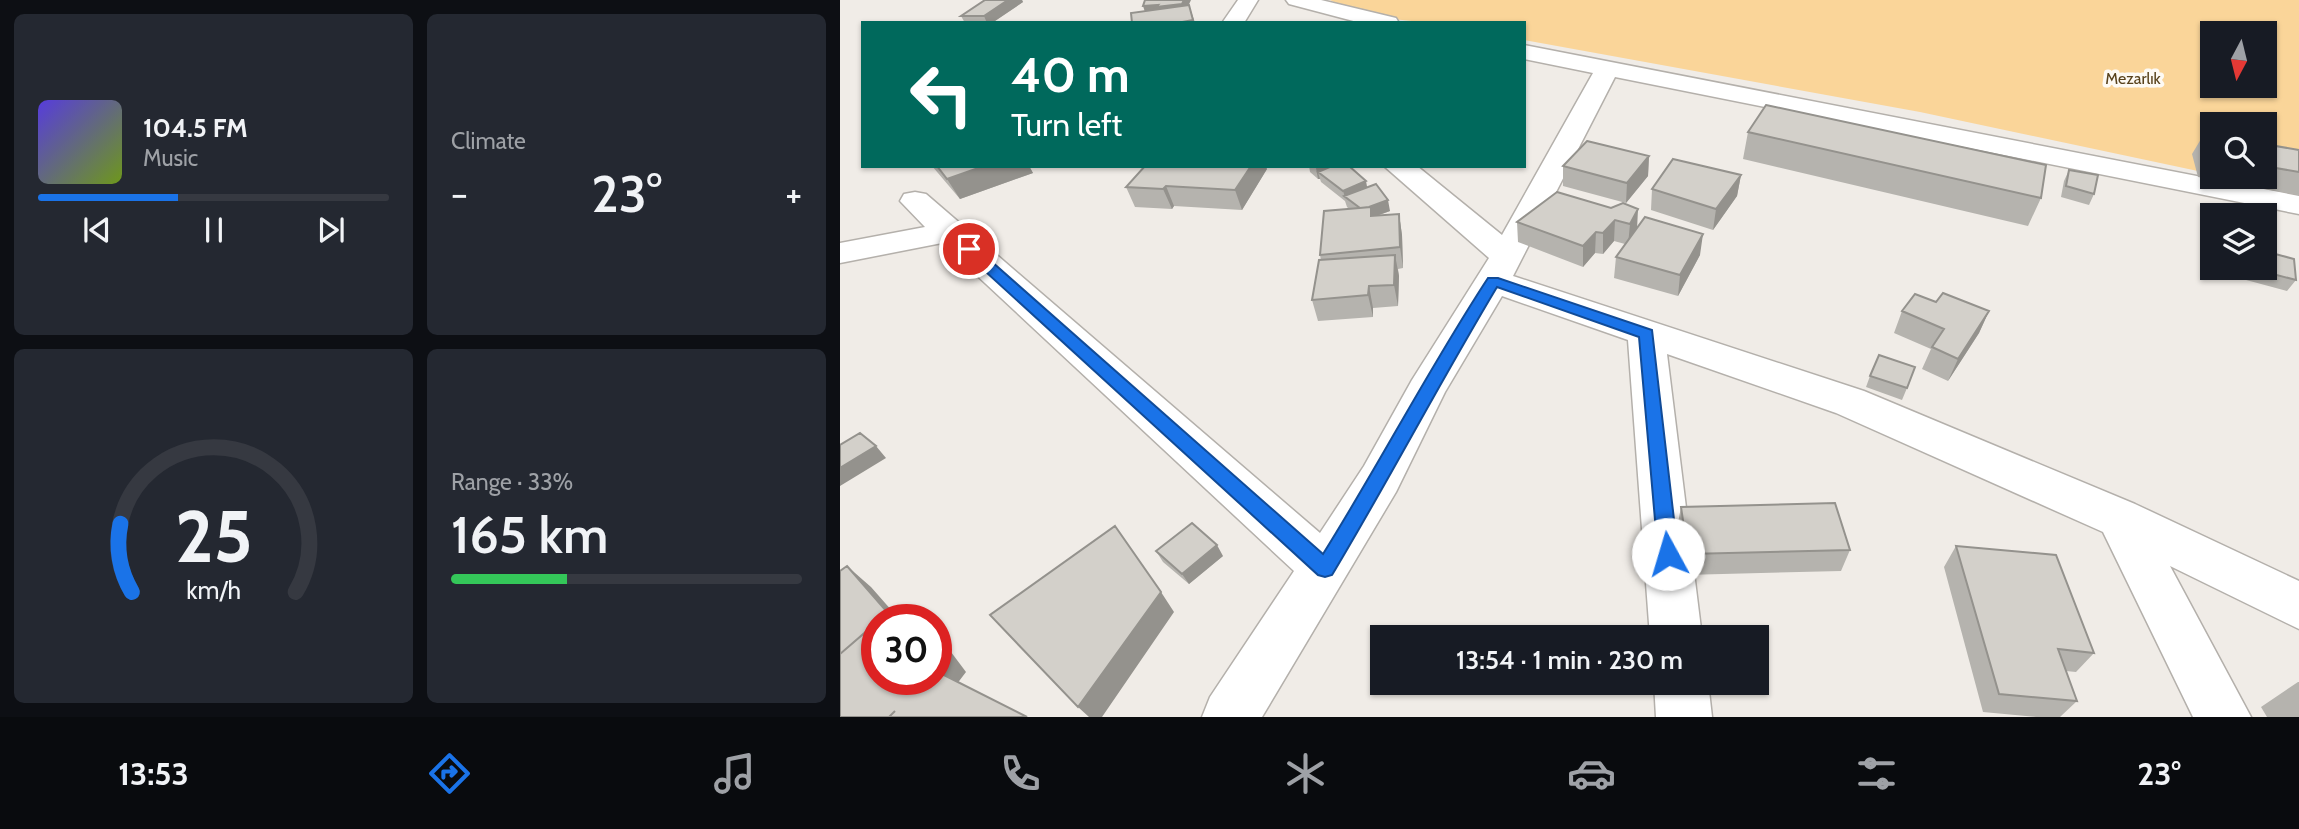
<!DOCTYPE html>
<meta charset="utf-8">
<style>
body{margin:0;font-family:Cabin,sans-serif;background:#242831;color:#f1f3f6;height:100vh;display:flex;flex-direction:column;font-size:26px;white-space:nowrap}
*{box-sizing:border-box;margin:0}
p{font-size:23px;color:#9ea1a6}
.icon{flex:none;width:38px;height:38px;fill:none;stroke:currentColor;stroke-width:2;stroke-linecap:round;stroke-linejoin:round}
.map{position:relative;flex:1;overflow:hidden}
.sheet{display:flex;flex-direction:column;gap:14px;padding:14px;background:#0d0f14;width:840px}
.sheet>*{flex:none}
.guide{position:absolute;left:21px;top:21px;width:665px;height:147px;border-radius:0px;box-shadow:0 2px 5px #0004;background:#00695c;color:#fff;overflow:hidden}
.needle{width:46px;rotate:187deg}
.fabs{position:absolute;left:1360px;top:21px;display:grid;gap:14px}
.fabs a{display:grid;place-items:center;width:77px;height:77px;border-radius:0px;background:#171b24;box-shadow:0 2px 5px #0004;font-size:35px}
.speed{position:absolute;left:21px;top:604px;display:flex;gap:14px;font-size:35px;font-weight:700;text-align:center}
.speed>*{display:grid;place-content:center;width:91px;height:91px;border-radius:50%;background:#171b24;box-shadow:0 2px 5px #0004;line-height:1}
.speed .limit{border:10px solid #d22;background:#fff;color:#111}
.pin{position:absolute;display:grid;place-items:center;width:60px;height:60px;color:#fff;margin:-30px;border:4px solid #fff;border-radius:50%;box-shadow:0 2px 7px #0007}
.me{position:absolute;width:77px;margin:-38px;rotate:354deg;stroke-linejoin:round;filter:drop-shadow(0 0 5px #0008)}
.turn{display:flex;align-items:center;gap:24px;height:147px;padding:0 35px;font-size:32px}
.turn .icon{width:91px;height:91px;stroke-width:2.5}
.turn b{display:block;font-size:49px;line-height:60px}
.big{font-size:52px;font-weight:600;line-height:1.1}
.sheet .tile{flex:1;display:flex;flex-direction:column;justify-content:center;gap:10px;min-width:0;padding:0 24px;border-radius:10px;background:#242831}
.sheet .dial{align-items:center;gap:0}
.dial svg{height:182px;overflow:visible;fill:none;stroke:#363941;stroke-width:7;stroke-linecap:round;text-anchor:middle}
.dial text{fill:#f1f3f6;stroke:none}
.song{display:flex;align-items:center;gap:21px}
.cover{width:84px;height:84px;border-radius:10px;background:linear-gradient(135deg,hsl(250 70% 55%),hsl(80 70% 35%))}
.played{height:7px;border-radius:4px;background:linear-gradient(90deg,#1a73e8 40%,#363941 40%)}
.keys{display:flex;justify-content:space-around;direction:ltr}
.heat{display:flex;justify-content:space-between;align-items:center;font-size:38px;direction:ltr}
.charge{height:10px;border-radius:5px;background:linear-gradient(90deg,#34c759 33%,#363941 0)}
.sheet .tiles{flex:1;display:grid;gap:14px;grid-template-columns:repeat(2,1fr)}
.trip{position:absolute;left:530px;top:625px;width:399px;height:70px;border-radius:0px;background:#171b24;box-shadow:0 2px 5px #0004;font-weight:600;line-height:70px;text-align:center}
.tab-bar{display:flex;height:112px;justify-content:space-around;align-items:center;background:#090b0e;color:#9ea1a6}
.tab-bar .icon{width:49px;height:49px}
.tab-bar .selected{color:#1a73e8}
.tab-bar b{font-size:32px;color:#f1f3f6}
main{display:flex;flex:1;min-height:0}
.map>svg:first-child{display:block}
.green{fill:#fad599;fill-rule:evenodd}
.lines{fill:none;stroke-linecap:round;stroke-linejoin:round}
.minor-casing{stroke:#b4b0ab;stroke-width:3}
.minor{fill:#fff;fill-rule:evenodd}
.wall{fill:#b5b3ae}
.shaded-wall{fill:#94928d}
.building{fill:#d3d0ca;stroke:#94928d;stroke-width:2}
.route{fill:#1a73e8;stroke:#114b97;stroke-width:2}
.labels{text-anchor:middle;stroke-width:7;stroke-linejoin:round;paint-order:stroke}
.far-park-label{font-size:16px;fill:#58421c;stroke:#fdfaf4}
</style>
<main>
<section class="sheet">
<div class="tiles">
<div class="tile">
<div class="song"><i class="cover"></i><div><b>104.5 FM</b><p>Music</p></div></div>
<div class="played"></div>
<div class="keys"><svg class="icon" aria-label="previous" viewBox="0 0 24 24"><path d="M18 5L8 12l10 7zM5 5v14"/></svg><svg class="icon" aria-label="pause" viewBox="0 0 24 24"><path d="M8 5v14M16 5v14"/></svg><svg class="icon" aria-label="next" viewBox="0 0 24 24"><path d="M6 5l10 7-10 7zM19 5v14"/></svg></div>
</div>
<div class="tile"><p>Climate</p>
<div class="heat"><a>−</a><b class="big">23°</b><a>+</a></div>
</div>
<div class="tile dial"><svg viewBox="0 0 100 80">
<path d="M14 69A42 42 0 1 1 86 69"/>
<path d="M14 69A42 42 0 0 1 9 39" stroke="#1a73e8"/>
<text x="50" y="56" font-size="32" font-weight="700">25</text>
<text x="50" y="72" font-size="11">km/h</text>
</svg></div>
<div class="tile"><p>Range · 33%</p><b class="big">165 km</b><div class="charge"></div></div>
</div>
</section>
<div class="map">
<svg width="1459" height="717" viewBox="0 0 1459 717">
<rect width="100%" height="100%" fill="#f0ece7"/>
<path class="green" d="M490 0H1459V192L1424 177V124H1372V174L1080 112 684 40V23C626 23 542 28 490 0ZM1372 33H1424V86H1372Z"/>
<g class="lines">
<defs>
<path id="minor" d="M398 0H418L404 23H382Z
M446 0H481L556 18 559 23H521L449 4Z
M684 45 1459 196V214L775 77 673 276 1024 391 1295 504 1459 581V629L1330 566 1411 717H1353L1263 532 996 413 827 354 862 637H810L788 340 662 296 605 392 556 492 422 717H362L370 697 454 571 102 243 0 263V243L85 227 60 201 64 194 75 192 86 194 480 533 524 466 572 380 649 258 544 166H577L662 235 753 73 684 59Z
M814 682H868L872 717H816Z"/>
</defs>
<use href="#minor" class="minor-casing"/>
<use href="#minor" class="minor"/>
</g>
<path class="wall" d="M145 0H182L183 2 152 23H125L121 16Z
M908 132 1201 198 1188 226 903 159Z
M1364 134 1372 135V177H1424V144L1459 150V195L1358 177 1352 154Z
M809 156 808 176 786 203 723 186V166Z
M92 166H189L193 173 120 199Z
M469 166H510L527 188 550 211 537 216 559 214 562 235 563 268 558 269 559 276 558 306 533 308V317L478 321 472 300 481 260 480 255 509 209 507 207 505 201 481 182 480 179H478L470 172Z
M427 169 402 210 334 206 332 209 295 207 286 187Z
M1229 170 1254 194 1249 205 1221 197 1224 181Z
M901 175 897 196 873 230 811 210 812 189Z
M771 208 797 228 860 255 838 296 774 278 776 257 785 244 774 241 763 254 755 253 743 267 678 242 677 222Z
M1395 268H1424L1456 280 1447 291 1395 277Z
M1096 302 1149 311 1139 333 1108 381 1082 369 1091 349 1054 333 1062 311Z
M1030 376 1067 388 1062 400 1026 387Z
M841 507 1010 550 1001 571 844 575 837 528Z
M1116 546 1254 653 1236 672 1226 671 1237 701 1220 717H1196L1143 712 1104 567Z
M316 551 383 556 349 584 323 562Z
M1458 682H1459V717H1427L1421 707Z"/>
<path class="shaded-wall" d="M168 0H182L183 2 152 23H147L144 16Z
M344 0H351L345 13 306 15 303 6Z
M349 5 355 23H337Z
M809 156 808 176 786 203 787 183Z
M144 166H189L193 173 120 199 107 179Z
M411 166H426L427 169 402 210 395 190Z
M482 166H510L478 172 480 179H478L476 168Z
M901 175 897 196 873 230 876 209Z
M526 181 528 192 505 197 503 191Z
M326 186 334 206 332 209 323 189Z
M548 200 550 211 533 217 522 209Z
M798 209 797 230 788 245 790 224Z
M559 214 562 235 563 268 560 247Z
M775 220 774 241 763 254V233Z
M756 232 755 253 743 267V246Z
M863 234 860 255 838 296 840 275Z
M555 255 559 276 558 306 554 285Z
M529 286 533 308V317L528 295Z
M1149 311 1139 333 1108 381 1118 359Z
M36 446 46 458 0 486V468Z
M377 545 383 556 349 584 342 574Z
M7 566 31 587 60 620H40Z
M321 592 334 612 262 717H249L238 707Z
M96 635 102 640 126 672 110 693 87 679H96Z"/>
<path class="building" d="M145 0H168L144 16H121Z
M305 0H344L342 4 316 7 318 5 303 6Z
M349 5 353 20 337 23H292L291 13Z
M926 105 1206 165 1201 198 908 132Z
M1364 134 1372 135V157H1371Z
M747 141 809 156 787 183 723 166Z
M1424 144 1459 150V172L1424 166Z
M833 159 901 175 876 209 812 189Z
M97 166H144L107 179Z
M305 166H411L395 190 326 186 323 189 286 187Z
M492 166H509L526 181 503 191 478 172Z
M1229 170 1258 175 1254 194 1226 186Z
M536 184 548 200 529 207 520 208 504 196Z
M717 192 771 208 783 203 798 209 790 224 775 220 763 233 756 232 743 246 677 222Z
M531 207V216L559 214 560 247 480 255 484 211Z
M805 217 863 234 840 275 776 257Z
M1424 251 1454 259 1456 280 1410 268H1424Z
M555 255 554 285 529 286 528 295 472 300 479 260Z
M1103 293 1149 311 1118 359 1092 347 1104 329 1062 311 1075 294 1096 302Z
M1039 355 1075 367 1067 388 1030 376Z
M20 433 36 446 0 468V445Z
M995 503 1010 550 848 554 841 507Z
M352 523 377 545 342 574 316 551Z
M275 526 321 592 238 707 150 615Z
M1116 546 1216 555 1254 653 1218 649 1237 701 1159 694Z
M7 566 48 613 40 620H37V622L0 654V571Z
M71 613 76 620H63Z
M35 624H37V679H87V680L89 679H96V671L187 717H49L55 711 49 717H0V654Z"/>
<path class="route" d="M124 246H134L483 554C540 463 589 368 648 278H658L812 330 838 554 835 561 828 563 821 561 818 554 799 337 657 287C600 382 549 480 492 575L485 577 478 575 124 252Z"/>
<g class="labels">
<g class="far-park-label">
<text x="1293" y="84">Mezarlık</text>
</g>
</g>
</svg>
<div class="fabs">
<a><svg class="needle" viewBox="-14 -14 28 28"><path d="M0-13l5 13h-10z" fill="#e53935"/><path d="M0 13l5-13h-10z" fill="#9ea1a6"/></svg></a>
<a><svg class="icon" aria-label="search" viewBox="0 0 24 24"><circle cx="10" cy="10" r="6"/><path d="M15 15l6 6"/></svg></a>
<a><svg class="icon" aria-label="layers" viewBox="0 0 24 24"><path d="M12 4l9 5-9 5-9-5zM3 14l9 5 9-5"/></svg></a>
</div>
<div class="speed"><div class="limit">30</div></div>
<div class="pin" style="left:129px;top:249px;background:#d93025"><svg class="icon" aria-label="arrive" viewBox="0 0 24 24"><path d="M6 21V4h12l-3 4 3 4H6"/></svg></div>
<svg class="me" style="left:828px;top:554px" viewBox="-20 -20 40 40"><circle r="19" fill="#fff"/><path d="M0-13L10 11 0 6-10 11z" fill="#1a73e8"/></svg>
<div class="trip">13:54 · 1 min · 230 m</div>
<div class="guide">
<div class="turn"><svg class="icon" aria-label="left" viewBox="0 0 24 24"><path d="M17 20v-9H6M10 6l-5 5 5 5"/></svg><div><b>40 m</b>Turn left</div></div>
</div>
</div>
</main>
<nav class="tab-bar">
<b>13:53</b>
<svg class="icon selected" aria-label="directions" viewBox="0 0 24 24"><path d="M12 3l9 9-9 9-9-9zM9 14v-3h6M13 9l2 2-2 2"/></svg>
<svg class="icon" aria-label="music" viewBox="0 0 24 24"><path d="M9 18V5l10-2v13"/><circle cx="6" cy="18" r="3"/><circle cx="16" cy="16" r="3"/></svg>
<svg class="icon" aria-label="phone" viewBox="0 0 24 24"><path d="M5 4h4l2 5-3 2q2 4 5 5l2-3 5 2v4C11 20 4 13 5 4z"/></svg>
<svg class="icon" aria-label="climate" viewBox="0 0 24 24"><path d="M12 3v18M4 7l16 10M4 17L20 7"/></svg>
<svg class="icon" aria-label="car" viewBox="0 0 24 24"><path d="M5 17H2v-5l4-1 3-4h7l3 4 3 1v5h-3M9 17h6M6 11h13"/><circle cx="7" cy="17" r="2"/><circle cx="17" cy="17" r="2"/></svg>
<svg class="icon" aria-label="filters" viewBox="0 0 24 24"><path d="M4 7h16M4 17h16"/><circle cx="9" cy="7" r="2"/><circle cx="15" cy="17" r="2"/></svg>
<b>23°</b>
</nav>
